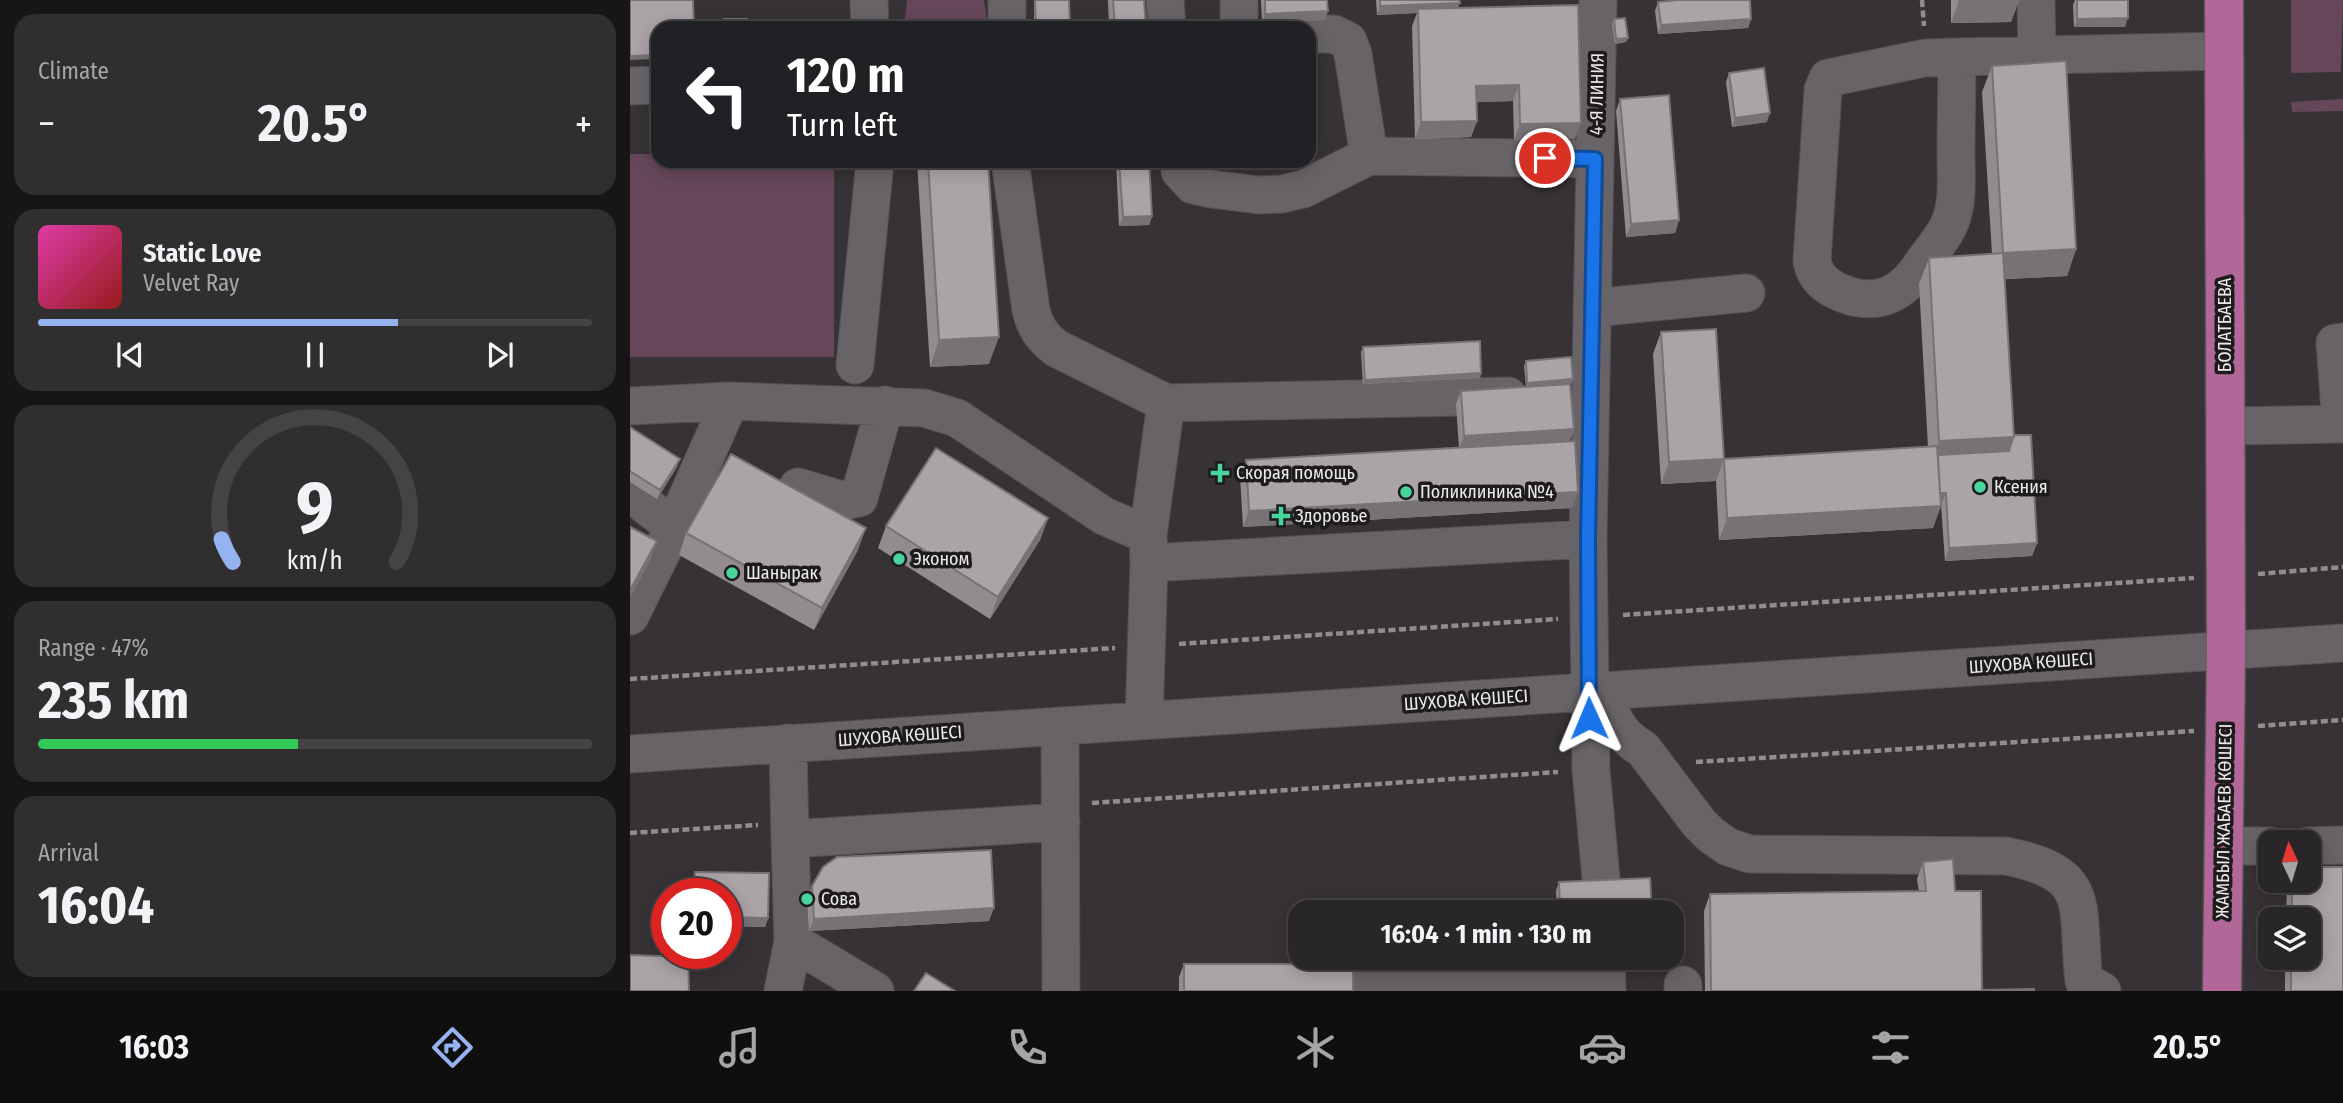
<!DOCTYPE html>
<meta charset="utf-8">
<style>
body{margin:0;font-family:"Fira Sans Condensed",sans-serif;background:#312e30;color:#f1f3f6;height:100vh;display:flex;flex-direction:column;font-size:26px;white-space:nowrap}
*{box-sizing:border-box;margin:0}
p{font-size:23px;color:#a5a5a8}
.icon{flex:none;width:38px;height:38px;fill:none;stroke:currentColor;stroke-width:2;stroke-linecap:round;stroke-linejoin:round}
.map{position:relative;flex:1;overflow:hidden}
.sheet{display:flex;flex-direction:column;gap:14px;padding:14px;background:#171516;width:630px}
.sheet>*{flex:none}
.top-card{position:absolute;left:21px;top:21px;width:665px;height:147px;border-radius:21px;box-shadow:0 4px 18px #0003,0 0 0 2px #454345;background:#202124;color:#fff;overflow:hidden}
.needle{width:46px;rotate:356deg}
.controls{position:absolute;left:1628px;top:830px;display:grid;gap:14px}
.controls a{display:grid;place-items:center;width:63px;height:63px;border-radius:14px;background:#292628;box-shadow:0 4px 18px #0003,0 0 0 2px #454345;font-size:35px}
.speed{position:absolute;left:21px;top:878px;display:flex;gap:14px;font-size:35px;font-weight:700;text-align:center}
.speed>*{display:grid;place-content:center;width:91px;height:91px;border-radius:50%;background:#292628;box-shadow:0 4px 18px #0003,0 0 0 2px #454345;line-height:1}
.speed .limit{border:10px solid #d22;background:#fff;color:#111}
.pin{position:absolute;display:grid;place-items:center;width:60px;height:60px;color:#fff;margin:-30px;border:4px solid #fff;border-radius:50%;box-shadow:0 2px 7px #0007}
.me{position:absolute;width:77px;margin:-38px;rotate:359deg;stroke-linejoin:round;filter:drop-shadow(0 0 5px #0008)}
.turn{display:flex;align-items:center;gap:24px;height:147px;padding:0 21px;font-size:32px}
.turn .icon{width:91px;height:91px;stroke-width:2.5}
.turn b{display:block;font-size:49px;line-height:60px}
.big{font-size:52px;font-weight:700;line-height:1.1}
.sheet .card{flex:1;display:flex;flex-direction:column;justify-content:center;gap:10px;min-width:0;padding:0 24px;border-radius:21px;background:#312e30}
.sheet .dial{align-items:center;gap:0}
.dial svg{height:182px;overflow:visible;fill:none;stroke:#454345;stroke-width:7;stroke-linecap:round;text-anchor:middle}
.dial text{fill:#f1f3f6;stroke:none}
.song{display:flex;align-items:center;gap:21px}
.cover{width:84px;height:84px;border-radius:10px;background:linear-gradient(135deg,hsl(320 70% 55%),hsl(0 70% 35%))}
.played{height:7px;border-radius:4px;background:linear-gradient(90deg,#95b2f1 65%,#454345 65%)}
.keys{display:flex;justify-content:space-around;direction:ltr}
.heat{display:flex;justify-content:space-between;align-items:center;font-size:38px;direction:ltr}
.charge{height:10px;border-radius:5px;background:linear-gradient(90deg,#34c759 47%,#454345 0)}
.trip{position:absolute;left:658px;top:900px;width:396px;height:70px;border-radius:21px;background:#292628;box-shadow:0 4px 18px #0003,0 0 0 2px #454345;font-weight:700;line-height:70px;text-align:center}
.menu{display:flex;height:112px;justify-content:space-around;align-items:center;background:#100f10;color:#a5a5a8}
.menu .icon{width:49px;height:49px}
.menu .active{color:#95b2f1}
.menu b{font-size:32px;color:#f1f3f6}
main{display:flex;flex:1;min-height:0}
.map>svg:first-child{display:block}
.green{fill:#654759}
.lines{fill:none;stroke-linecap:round;stroke-linejoin:round}
.minor-casing{stroke:#555053;stroke-width:39}
.major-casing{stroke:#555053;stroke-width:41}
.path{stroke:#918d8f;stroke-width:4.5;stroke-dasharray:7 3.5;stroke-linecap:butt}
.minor{stroke:#686366;stroke-width:37}
.major{stroke:#b16797;stroke-width:38}
.wall{fill:#928c90}
.shaded-wall{fill:#777275}
.building{fill:#aaa3a7;stroke:#777275;stroke-width:2}
.route-casing{stroke:#114b97;stroke-width:18}
.route{stroke:#1a73e8;stroke-width:12}
.poi-dot{fill:#48d49d;stroke:#1d1b1c;stroke-width:2.5}
.labels{text-anchor:middle;stroke-width:7;stroke-linejoin:round;paint-order:stroke}
.street-label{font-size:18px;fill:#edeaeb;stroke:#1d1b1c}
.poi-label{font-size:18px;fill:#edeaeb;stroke:#1d1b1c;text-anchor:start}
</style>
<main>
<section class="sheet">
<div class="card"><p>Climate</p>
<div class="heat"><a>−</a><b class="big">20.5°</b><a>+</a></div>
</div>
<div class="card">
<div class="song"><i class="cover"></i><div><b>Static Love</b><p>Velvet Ray</p></div></div>
<div class="played"></div>
<div class="keys"><svg class="icon" aria-label="previous" viewBox="0 0 24 24"><path d="M18 5L8 12l10 7zM5 5v14"/></svg><svg class="icon" aria-label="pause" viewBox="0 0 24 24"><path d="M8 5v14M16 5v14"/></svg><svg class="icon" aria-label="next" viewBox="0 0 24 24"><path d="M6 5l10 7-10 7zM19 5v14"/></svg></div>
</div>
<div class="card dial"><svg viewBox="0 0 100 80">
<path d="M14 69A42 42 0 1 1 86 69"/>
<path d="M14 69A42 42 0 0 1 9 59" stroke="#95b2f1"/>
<text x="50" y="56" font-size="32" font-weight="700">9</text>
<text x="50" y="72" font-size="11">km/h</text>
</svg></div>
<div class="card"><p>Range · 47%</p><b class="big">235 km</b><div class="charge"></div></div>
<div class="card"><p>Arrival</p><b class="big">16:04</b></div>
</section>
<div class="map">
<svg width="1713" height="991" viewBox="0 0 1713 991">
<rect width="100%" height="100%" fill="#373235"/>
<path class="green" d="M277 0H354L358 28H274Z
M1661 0H1713L1711 72 1661 73Z
M1713 99V111L1662 112 1661 102Z
M0 154H28V161H204V357H0Z"/>
<g class="lines">
<defs>
<path id="minor" d="M239 0 240 28
M377 0V28
M535 0 537 28
M609 0V28
M968 0 958 539 961 770 972 889
M1406 0 1407 55
M679 34H704L718 41 723 54 739 156
M1327 57C1327 89 1326 121 1326 153 1326 177 1329 205 1318 227 1311 241 1299 253 1291 266 1274 291 1254 304 1223 297 1203 291 1186 282 1182 261L1193 90 1198 78 1295 58 1327 57 1594 51
M0 86 28 85
M380 161 401 310C405 327 412 337 426 348L536 403 518 535 519 563 514 720
M550 161V171L563 185 581 189 629 195 652 194 673 189 739 156 965 159
M962 308 1116 293
M225 365 245 161
M536 403 878 396
M0 406 100 401 294 408 327 418 474 516 518 535
M1595 426 1711 424 1705 343 1713 342
M168 487 215 501 229 498 255 405
M0 493 44 527
M519 563 958 539
M0 616 44 527 100 401
M975 691C981 718 989 735 1013 749L1069 823 1081 835 1098 847 1120 854 1376 856C1466 874 1445 906 1454 981L1472 991
M430 726 431 991
M158 743 160 839 431 822
M0 754 1713 643
M1593 846H1640
M1678 846 1713 845
M163 942 245 991
M976 957 977 991
M736 983 977 989
M1053 985V991
M153 991 163 942 160 839"/>
<path id="major" d="M1592 991 1596 651 1594 0"/>
</defs>
<use href="#minor" class="minor-casing"/>
<use href="#major" class="major-casing"/>
<path class="path" d="M1292 0 1294 26
M1628 574 1713 567
M993 615 1564 578
M549 644 928 619
M0 679 485 648
M1628 726 1713 720
M1066 762 1564 731
M462 803 928 772
M0 833 128 825"/>
<use href="#minor" class="minor"/>
<use href="#major" class="major"/>
</g>
<path class="wall" d="M404 0H439L440 28H404Z
M478 0H514L516 28H479Z
M631 0H697L695 20 632 22Z
M746 0H829L828 8 945 139 884 140 883 101 847 102V121L841 137 785 139 782 26 787 13 747 15Z
M1321 0H1389L1381 22 1321 23Z
M1445 0H1498L1495 27H1444L1443 5Z
M1028 2 1121 19 1118 28 1028 34 1025 11Z
M984 19 998 38 996 42 985 44 982 24Z
M1362 66 1446 249 1437 276 1375 279 1384 435 1407 543 1402 556 1315 561 1311 505 1303 528 1089 540 1086 481 1031 484 1023 354 1031 332 1094 459 1298 447 1289 284 1299 258 1362 254 1352 92Z
M1099 73 1137 122 1102 127 1096 82Z
M990 99 1049 220 1045 233 996 237 986 111Z
M287 161H358L359 364 300 367Z
M486 161H519L522 216 519 225 489 226Z
M733 347 851 373 850 378 733 384 731 352Z
M896 361 943 379 941 384H934L944 429 939 441 942 508 613 527 610 477 616 460 829 448 826 404 831 391 896 387 894 366Z
M0 427 47 467 27 499 0 482Z
M418 518 410 540 360 619 248 548 256 526Z
M56 533 228 550 184 630 49 555Z
M1293 862 1325 891 1352 990 1404 991H1075L1074 911 1080 894 1289 892 1287 879Z
M65 872 138 918 135 927 96 926V894H62V880Z
M1658 880H1678L1713 991H1655V957H1678V919H1656L1657 883Z
M929 882 1022 912H927L926 891Z
M182 886 359 921 179 931 177 899Z
M554 964 723 991H549V977Z"/>
<path class="shaded-wall" d="M1389 0 1381 22 1321 23 1329 1Z
M830 3 826 11 788 9 787 13 747 15 750 6Z
M698 11 695 20 632 22 635 14Z
M1498 18 1495 27H1444L1447 19Z
M1121 19 1118 28 1028 34 1031 25Z
M998 38 996 42 985 44 986 39Z
M28 55V59L0 60V56Z
M889 85 883 101 840 102 846 86Z
M1140 113 1137 122 1102 127 1105 118Z
M847 121 841 137 785 139 791 122Z
M951 123 945 139 884 140 890 124Z
M522 216 519 225 489 226 493 217Z
M1049 220 1045 233 996 237 1001 224Z
M1446 249 1437 276 1363 280 1373 253Z
M369 337 359 364 300 367 309 340Z
M851 373 850 378 733 384 735 380Z
M943 379 941 384 896 388 897 383Z
M944 429 939 441 829 449 834 436Z
M1384 437 1374 464 1304 455 1309 441Z
M50 459 47 467 27 499 30 490Z
M1094 459 1086 481 1031 484 1039 462Z
M948 492 942 508 613 527 619 511Z
M1306 493H1316L1311 505Z
M1311 506 1303 528 1089 540 1097 518Z
M418 518 410 540 360 619 368 597Z
M236 528 228 550 184 630 192 608Z
M27 541 19 563 0 598V590Z
M1407 543 1402 556 1315 561 1319 548Z
M364 908 359 921 179 931 184 919Z
M96 917 138 918 135 927 96 926Z"/>
<path class="building" d="M0 0H63L64 28H28V55L0 56Z
M405 0H439L440 28H406Z
M483 0H514L516 28H485Z
M635 0H697L698 11 635 14Z
M750 0H829L830 3 750 6Z
M1049 0H1120L1121 19 1031 25 1028 2Z
M1329 0H1376L1329 1Z
M1447 0H1498V18L1447 19Z
M948 5 951 123 890 124 889 85 846 86 847 121 791 122 788 9Z
M995 18 998 38 986 39 984 19Z
M94 19H117V28H94Z
M1436 61 1446 249 1373 253 1384 437 1309 441 1299 258 1373 253 1362 66Z
M1134 68 1140 113 1105 118 1099 73Z
M1039 95 1049 220 1001 224 990 99Z
M298 161H358L369 337 309 340Z
M489 161H519L522 216 493 217Z
M1086 329 1094 459 1039 462 1031 332Z
M850 341 851 373 735 380 733 347Z
M941 357 943 379 897 383 896 361Z
M940 384 944 429 834 436 831 391Z
M0 427 50 459 30 490 0 471Z
M1384 435H1401L1407 543 1319 548 1316 493H1310L1308 455 1379 451Z
M945 441 948 492 619 511 616 460Z
M1307 446 1311 506 1097 518 1094 459Z
M306 448 418 518 368 597 256 526Z
M101 454 236 528 192 608 56 533Z
M0 527 27 541 0 590Z
M361 850 364 908 184 919 182 886 193 867 207 857Z
M1323 859 1325 891H1351L1352 991H1081L1080 894 1296 891 1293 862Z
M1678 867H1713V991H1661V957H1678V919H1662V880H1678Z
M65 872 139 873 138 918 96 917V894H65Z
M1020 878 1022 912H930L929 882Z
M0 955 58 957 59 991H0Z
M554 964H723V991H554Z
M296 973 325 991H284Z
M1404 989V991H1352V990Z"/>
<g class="lines">
<defs>
<path id="route" d="M915 158 965 159 958 539 959 718"/>
</defs>
<use href="#route" class="route-casing"/>
<use href="#route" class="route"/>
</g>
<g class="poi-dot">
<path d="M586.5 462.5h7v7h7v7h-7v7h-7v-7h-7v-7h7z"/>
<circle cx="1350" cy="487" r="7"/>
<circle cx="776" cy="492" r="7"/>
<path d="M647.5 505.5h7v7h7v7h-7v7h-7v-7h-7v-7h7z"/>
<circle cx="269" cy="559" r="7"/>
<circle cx="102" cy="573" r="7"/>
<circle cx="177" cy="899" r="7"/>
</g>
<g class="labels">
<g class="street-label">
<text transform="translate(967 94) rotate(-89)" y="6">4-Я ЛИНИЯ</text>
<text transform="translate(1595 325) rotate(-90)" y="6">БОЛАТБАЕВА</text>
<text transform="translate(1401 663) rotate(-4)" y="6">ШУХОВА КӨШЕСІ</text>
<text transform="translate(836 700) rotate(-4)" y="6">ШУХОВА КӨШЕСІ</text>
<text transform="translate(270 736) rotate(-4)" y="6">ШУХОВА КӨШЕСІ</text>
<text transform="translate(1594 821) rotate(-89)" y="6">ЖАМБЫЛ ЖАБАЕВ КӨШЕСІ</text>
</g>
<g class="poi-label">
<text x="606" y="479">Скорая помощь</text>
<text x="1364" y="493">Ксения</text>
<text x="790" y="498">Поликлиника №4</text>
<text x="665" y="522">Здоровье</text>
<text x="283" y="565">Эконом</text>
<text x="116" y="579">Шанырак</text>
<text x="191" y="905">Сова</text>
</g>
</g>
</svg>
<div class="controls">
<a><svg class="needle" viewBox="-14 -14 28 28"><path d="M0-13l5 13h-10z" fill="#e53935"/><path d="M0 13l5-13h-10z" fill="#a5a5a8"/></svg></a>
<a><svg class="icon" aria-label="layers" viewBox="0 0 24 24"><path d="M12 4l9 5-9 5-9-5zM3 14l9 5 9-5"/></svg></a>
</div>
<div class="speed"><div class="limit">20</div></div>
<div class="pin" style="left:915px;top:158px;background:#d93025"><svg class="icon" aria-label="arrive" viewBox="0 0 24 24"><path d="M6 21V4h12l-3 4 3 4H6"/></svg></div>
<svg class="me" style="left:959px;top:718px" viewBox="-20 -20 40 40"><path d="M0-17L14 15 0 8-14 15z" fill="#1a73e8" stroke="#fff" stroke-width="4"/></svg>
<div class="trip">16:04 · 1 min · 130 m</div>
<div class="top-card">
<div class="turn"><svg class="icon" aria-label="left" viewBox="0 0 24 24"><path d="M17 20v-9H6M10 6l-5 5 5 5"/></svg><div><b>120 m</b>Turn left</div></div>
</div>
</div>
</main>
<nav class="menu">
<b>16:03</b>
<svg class="icon active" aria-label="directions" viewBox="0 0 24 24"><path d="M12 3l9 9-9 9-9-9zM9 14v-3h6M13 9l2 2-2 2"/></svg>
<svg class="icon" aria-label="music" viewBox="0 0 24 24"><path d="M9 18V5l10-2v13"/><circle cx="6" cy="18" r="3"/><circle cx="16" cy="16" r="3"/></svg>
<svg class="icon" aria-label="phone" viewBox="0 0 24 24"><path d="M5 4h4l2 5-3 2q2 4 5 5l2-3 5 2v4C11 20 4 13 5 4z"/></svg>
<svg class="icon" aria-label="climate" viewBox="0 0 24 24"><path d="M12 3v18M4 7l16 10M4 17L20 7"/></svg>
<svg class="icon" aria-label="car" viewBox="0 0 24 24"><path d="M5 17H2v-5l4-1 3-4h7l3 4 3 1v5h-3M9 17h6M6 11h13"/><circle cx="7" cy="17" r="2"/><circle cx="17" cy="17" r="2"/></svg>
<svg class="icon" aria-label="filters" viewBox="0 0 24 24"><path d="M4 7h16M4 17h16"/><circle cx="9" cy="7" r="2"/><circle cx="15" cy="17" r="2"/></svg>
<b>20.5°</b>
</nav>
